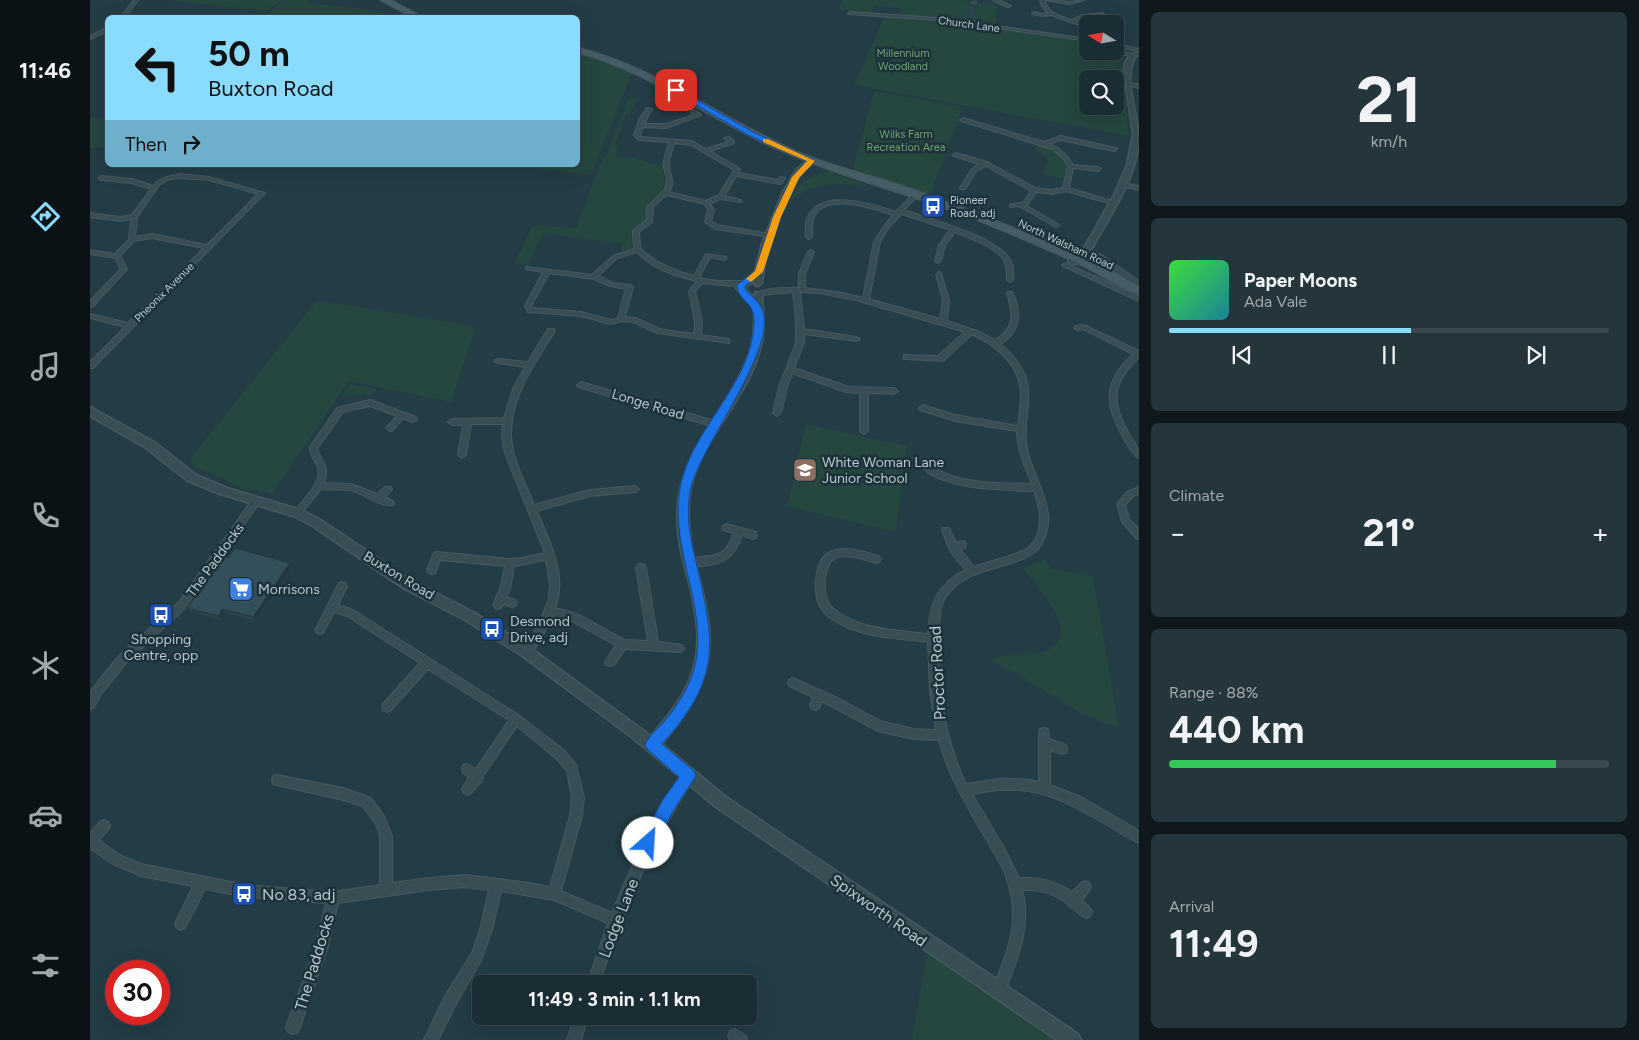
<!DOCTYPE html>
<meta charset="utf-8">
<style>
body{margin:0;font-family:Figtree,sans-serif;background:#24353c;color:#f1f3f6;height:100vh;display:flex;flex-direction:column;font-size:19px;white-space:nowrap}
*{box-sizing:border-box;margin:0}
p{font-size:16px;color:#a0a8ac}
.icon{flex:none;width:28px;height:28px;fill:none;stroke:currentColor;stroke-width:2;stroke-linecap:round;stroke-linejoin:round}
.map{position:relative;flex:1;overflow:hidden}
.side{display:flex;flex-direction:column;gap:12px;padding:12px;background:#0f191d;width:500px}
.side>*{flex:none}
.guide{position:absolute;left:15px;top:15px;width:475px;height:152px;border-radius:8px;box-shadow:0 5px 20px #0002,0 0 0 1px #39494f;background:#8adcff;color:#111;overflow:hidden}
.needle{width:32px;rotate:281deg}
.buttons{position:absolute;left:989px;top:15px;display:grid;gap:10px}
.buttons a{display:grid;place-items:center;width:45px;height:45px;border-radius:8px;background:#1b2d34;box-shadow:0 5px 20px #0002,0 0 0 1px #39494f;font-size:25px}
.speed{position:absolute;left:15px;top:960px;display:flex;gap:10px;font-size:25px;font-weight:700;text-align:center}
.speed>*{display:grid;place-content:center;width:65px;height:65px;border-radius:50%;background:#1b2d34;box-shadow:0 5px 20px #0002,0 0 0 1px #39494f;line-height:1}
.speed .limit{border:8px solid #d22;background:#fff;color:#111}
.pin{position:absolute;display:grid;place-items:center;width:42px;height:42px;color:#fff;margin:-21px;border-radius:10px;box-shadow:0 2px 8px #0006}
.me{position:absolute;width:55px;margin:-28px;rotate:26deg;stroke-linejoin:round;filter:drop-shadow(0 0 4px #0008)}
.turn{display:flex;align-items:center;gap:18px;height:105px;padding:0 20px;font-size:22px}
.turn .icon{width:65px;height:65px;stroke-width:2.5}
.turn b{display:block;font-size:35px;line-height:42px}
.then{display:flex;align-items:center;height:48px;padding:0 20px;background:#0003;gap:10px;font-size:19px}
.big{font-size:38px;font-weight:700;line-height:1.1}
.side .card{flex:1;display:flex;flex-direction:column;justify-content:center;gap:8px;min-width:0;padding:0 18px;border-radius:8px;background:#24353c}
.side .dial{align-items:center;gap:0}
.dial b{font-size:65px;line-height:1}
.song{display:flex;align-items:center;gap:15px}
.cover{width:60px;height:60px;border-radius:8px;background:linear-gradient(135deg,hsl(120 70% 55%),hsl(190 70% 35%))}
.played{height:5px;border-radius:2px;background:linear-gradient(90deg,#8adcff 55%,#39494f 55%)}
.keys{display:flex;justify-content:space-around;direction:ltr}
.heat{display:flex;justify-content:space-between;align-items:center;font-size:28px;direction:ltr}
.charge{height:8px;border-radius:4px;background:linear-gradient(90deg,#34c759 88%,#39494f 0)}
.trip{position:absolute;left:382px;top:975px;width:285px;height:50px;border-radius:8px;background:#1b2d34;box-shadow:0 5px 20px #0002,0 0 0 1px #39494f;font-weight:700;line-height:50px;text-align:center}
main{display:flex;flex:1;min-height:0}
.tab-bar{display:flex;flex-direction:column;width:90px;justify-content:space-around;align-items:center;background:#0b1215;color:#a0a8ac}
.tab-bar .icon{width:35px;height:35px}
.tab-bar .selected{color:#8adcff}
.tab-bar b{font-size:22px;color:#f1f3f6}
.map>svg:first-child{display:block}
.green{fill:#264640;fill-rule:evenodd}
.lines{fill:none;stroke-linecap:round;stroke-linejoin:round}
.minor-casing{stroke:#465960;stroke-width:2}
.tertiary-casing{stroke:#465960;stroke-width:3}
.secondary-casing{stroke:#465960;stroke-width:3}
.minor{fill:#394d54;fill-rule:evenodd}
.tertiary{fill:#394d54;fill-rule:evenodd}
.secondary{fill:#465d68;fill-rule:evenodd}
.wall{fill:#2c444d}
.shaded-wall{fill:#24373e}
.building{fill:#334f59;stroke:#24373e}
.route{fill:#1a73e8;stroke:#114b97}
.slow{fill:#f59e0b}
.labels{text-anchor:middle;stroke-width:5;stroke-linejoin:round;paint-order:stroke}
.far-street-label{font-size:11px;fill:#b6c7ce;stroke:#1d323a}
.far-park-label{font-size:11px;fill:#70a16b;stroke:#1d323a}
.far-poi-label{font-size:11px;fill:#b6c7ce;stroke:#1d323a;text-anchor:start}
.street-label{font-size:14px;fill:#b6c7ce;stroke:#1d323a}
.poi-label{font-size:14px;fill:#b6c7ce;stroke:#1d323a;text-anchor:start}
.near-street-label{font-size:16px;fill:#b6c7ce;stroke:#1d323a}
.near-poi-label{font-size:16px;fill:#b6c7ce;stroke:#1d323a;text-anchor:start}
</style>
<main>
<nav class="tab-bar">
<b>11:46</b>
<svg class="icon selected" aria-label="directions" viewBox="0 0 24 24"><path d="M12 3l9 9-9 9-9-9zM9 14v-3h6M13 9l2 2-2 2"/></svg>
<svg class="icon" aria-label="music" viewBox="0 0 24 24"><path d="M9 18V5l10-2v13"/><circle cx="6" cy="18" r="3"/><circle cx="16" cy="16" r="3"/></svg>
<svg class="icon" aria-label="phone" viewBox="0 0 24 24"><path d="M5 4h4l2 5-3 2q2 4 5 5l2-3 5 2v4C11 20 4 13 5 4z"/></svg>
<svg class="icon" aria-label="climate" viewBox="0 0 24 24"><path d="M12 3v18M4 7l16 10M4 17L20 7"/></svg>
<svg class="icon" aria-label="car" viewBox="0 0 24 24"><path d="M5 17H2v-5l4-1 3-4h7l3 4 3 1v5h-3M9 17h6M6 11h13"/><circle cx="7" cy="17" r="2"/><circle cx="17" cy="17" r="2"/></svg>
<svg class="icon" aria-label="filters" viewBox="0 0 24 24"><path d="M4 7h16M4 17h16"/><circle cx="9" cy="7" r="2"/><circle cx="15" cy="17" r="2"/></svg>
</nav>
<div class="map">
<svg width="1049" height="1040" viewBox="0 0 1049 1040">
<rect width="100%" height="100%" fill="#243c45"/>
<path class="green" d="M77 0H194L176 11Z
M195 0H222L218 3 290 11 303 17H173Z
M753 0H873L907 6 905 27 811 15 813 9 785 5 781 13 748 10Z
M795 16 842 20 997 42 998 51H1017L1031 58 1039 136 764 85ZM998 79H1025V106H998Z
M488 53 542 73 501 175 423 165H488Z
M784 91 873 107 840 195 763 170Z
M539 97 547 98 541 113H537L525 144 529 145 525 157 544 158 571 166C580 192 569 190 555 208L557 219 541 233 542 248 531 251 532 244 453 233 438 266 424 264 443 225 486 228 513 157H516Z
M0 118H17V147L0 148Z
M947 143C958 147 972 152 977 165L973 179 953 174 956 162H958L957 158 944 149Z
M739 171 783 188C755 182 724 181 701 200 707 181 721 177 739 171Z
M231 301 383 326 385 331 361 402 259 381 184 491 183 497 180 493 154 489 104 466 100 459 224 304Z
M261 384 286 389 281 395 254 394Z
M716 424 817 446 806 532 697 506Z
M955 559 962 569 1003 576 1029 728 994 715 927 674 901 661V659C916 654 931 656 947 653 1001 643 950 591 933 568Z
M837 952 964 1040H822Z"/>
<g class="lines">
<defs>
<path id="minor" d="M44 0H48L35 18H30Z
M903 0H909L921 6 917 7Z
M950 0H954C958 13 969 16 981 20L993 15 1012 13 1014 14 994 17 986 21 998 25V28L961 15 952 16 942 14 944 12 952 14 958 13 952 6Z
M955 0 980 2 994 0 980 4Z
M760 12 849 18 998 39V41L849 20 758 14Z
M16 28H18V31L0 39V36Z
M1025 44 1049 49V50L1047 51 1025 46Z
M1025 49 1044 55V56L1042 57 1024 51Z
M1037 83 1049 84V88L1037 85Z
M557 108 562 109 554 124H576L604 115 601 112 604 110 611 115 576 128 553 127 550 135 551 137 602 141 616 149 638 142 634 138 639 137 644 141V143L620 151 649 168 650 169 648 173 688 180 690 177 695 178 692 183 690 184 646 176 634 196 651 200V202L630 199 620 204 624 210 621 221 627 225 680 234 683 236 682 237 625 229 615 222 618 210 615 204 576 195 563 207 562 222 549 232 550 248C565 263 584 271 604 276L616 254 636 257 637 258 634 260 620 257 609 278 627 281H654L657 283 656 284 642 286 612 283 605 291 612 322 611 335 639 339V343L567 333 543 322 531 321 521 324 491 316 440 312H438L435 306 453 272 436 269V267L502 275 523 256 544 249 543 231 557 220V207L575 189 577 179 573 164 579 142 549 140 544 135 550 118ZM584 143 601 145 644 170 629 195 616 201 579 192C586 182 579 174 579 164 579 157 583 149 584 143ZM547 252C563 269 585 276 607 281L599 291 605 322 604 334 569 329 546 318 535 317 543 287 540 285 523 283 508 276 527 258ZM459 273 504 279 520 286 536 289 528 318 521 320 491 312 442 308 441 306Z
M873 118 954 142 971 136 1026 148 1027 149 1024 151 971 140 959 144C970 148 977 154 983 165L1008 167 1011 169 1008 171 983 168 979 188 1028 203 1025 205 976 191 961 194 946 192 938 204 935 205 968 224 969 225 966 227 929 206 920 207V205L934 202 941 191 896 166 886 171 875 189H871L870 188 882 169 889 164 864 156 863 155 866 153 897 162 945 188 961 190 973 188 978 166 974 159 962 149 871 121 870 120Z
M91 174 119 177 175 193 3 368H0V362L35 327 0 318V314L38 323 114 248 62 238 44 241 30 256 37 269 2 307H0V301L31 269 25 258 0 254V250L25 254 39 240 41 219 30 221 0 217V213L30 217 42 215 61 189 41 183 11 180 8 178 11 176 42 179 63 186C69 177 81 176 91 174ZM91 178 119 180 168 194 117 245 62 234 45 237 47 217 70 184 80 179Z
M1032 183 1049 186V190L1030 186V184Z
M826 192 829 194 814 210C841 220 903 235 919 258 924 264 923 273 923 280L920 282 917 280C917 274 917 266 914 260 906 247 879 238 865 232L855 245 851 261 848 263 846 262 845 261 849 245 860 230 812 214 799 227 790 242 779 299 850 319 853 300 846 274 849 272 851 273 859 300 857 321 887 331 905 340C926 328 923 313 917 293L918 292H922C932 312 931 332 910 344 921 352 930 364 935 376 943 397 934 419 936 440 938 476 973 509 951 545 941 563 898 567 879 577 871 581 862 588 856 596 848 609 849 626 848 640 848 690 854 738 876 784 902 779 924 776 949 782V733L950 729 954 728 958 729 959 739 976 745 977 749 976 753 972 754 960 750V785L991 797 1049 831V843C1036 837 1024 829 1012 822 966 795 935 782 882 794L914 848 929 878C949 877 965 881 982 892L991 883 995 881 999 883 1001 887 999 891 992 900 1000 908 1002 912 1000 916 996 918C990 915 985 910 980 906 966 894 952 889 932 890 942 927 927 961 913 996L908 997 903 996 902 991C919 946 933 920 914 871 891 827 862 789 849 740L823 739 788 731 732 701 729 708 725 710 721 708 720 705 723 697 699 686 698 683 699 680 703 678 707 680 745 697 790 721 823 729 846 730 840 690 838 642C807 638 769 638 742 619 736 615 732 611 729 604 723 590 725 559 740 552 755 545 775 552 789 556L791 559 789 562 786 563C775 560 760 554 748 557 733 561 733 590 738 602 740 607 745 610 749 613 774 630 809 630 838 634 839 604 848 583 876 570L860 551 852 530 853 528H859L866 543 872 541 875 542 876 545 875 548 870 549 884 567C899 561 923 557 936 549 955 537 951 509 944 491 915 490 849 490 830 465L834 462C843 465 850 472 859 475 885 484 915 483 942 484 935 467 927 450 927 431L865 421 830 410 829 408 833 405 865 415 928 426C929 415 931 405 931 394 930 364 907 346 882 334L853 361 817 359H814V355L848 356 875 332 766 300 729 293 710 292 714 329 766 337 770 339 766 341 714 334V343L704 368 759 387 804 388 808 391 804 394 778 393V431L774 434 770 431V393L756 392 702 373 697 387 691 413 687 416 683 413 689 387 706 343V321L703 292 671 295 668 293C678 287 696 288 709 288V274L718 252 721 250 724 252 715 274V288L748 292 773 298 784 242 795 225 803 215C785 209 745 195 728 211 721 217 722 229 722 237L719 239 716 237C716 232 715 226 716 222 726 186 783 204 806 212L824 193Z
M997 248 1013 256 1049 281V286C1029 279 1015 260 995 251V249Z
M975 263 1049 296V301L973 266 972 265Z
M994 325 1049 351V357C1022 383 1020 401 1039 434 1044 443 1049 446 1049 458 1042 455 1037 444 1033 437 1013 402 1014 382 1043 354L993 329 988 330 984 328 985 326Z
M458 329H464L465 331C442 367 413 407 423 451 427 469 437 487 444 505L500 490 545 486 549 489 545 492 500 496 447 511C459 541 478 576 465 608L487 614 534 640 558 641 546 568 548 565 551 564 554 565 556 568 568 642 592 645 594 648 592 651 589 652 535 649 524 665 520 666 516 665 515 662 526 645 482 621 462 616C456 628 449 650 435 655L432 654 430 651 441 638 452 617 459 598 460 585 456 560 424 566 420 589 416 597 425 600 427 603 425 606 422 607 413 604 411 608 408 609 405 608 403 605 410 589 415 566 350 560 345 573 342 574 339 573 337 570 344 553 347 552 420 559 432 558 455 553 415 453 412 437 413 424H381L376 455 372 458 368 455 373 425H362L358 422 362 419 414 418 423 389 435 367 408 363 404 361 408 359 438 362Z
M491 382 628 422 629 424 625 427 488 387 487 385Z
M280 400 326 417 327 419 323 422 313 418 303 430 300 431 296 428 307 416 280 406 253 412 227 449C232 463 240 466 234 483L261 484 287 494 295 487H301L302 489 295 497 303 501 304 503 303 505C290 508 273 492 259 490 250 489 240 490 231 489L210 515H204L203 513 204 511C214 499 234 482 227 465 224 458 219 454 220 447L247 408Z
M1049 487V494L1043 496 1035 505 1039 519 1049 529V539L1046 538 1032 522 1027 504 1037 492Z
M166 498 170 501 169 503 94 609 36 663 11 694 4 707 0 709V694L3 688 28 657 88 603 163 499Z
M636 524 666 532 667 535 666 538 663 539 652 535C645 557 634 564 612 566 607 566 601 567 596 566L594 563 596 560C619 553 634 563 644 533L633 530 632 528 633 526Z
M252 582 255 583 257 586 248 605 263 610 430 716 475 751 486 765 494 798 492 816 471 891 522 913C542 863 566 817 595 772L599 771 603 772 604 776 603 780C561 844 533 912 509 984H497L518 923 464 900 411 891 402 930 391 960 365 1006 348 1040H334L355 996 382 953 390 930 399 890 375 887 339 890 248 903 238 946 210 1027 208 1032 203 1034 198 1032 196 1027 226 946 236 903 156 897 115 889 95 928 91 930 87 928 85 924 103 886 51 876 21 863 0 848V833L10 822 14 820 18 822 20 826 18 830 9 840 29 855 51 864 156 885 243 892 290 885V836L286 824 273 806 253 800 187 785 183 784 182 780 183 776 187 775 253 788 281 798 294 816 302 836V883L339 878 375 875 439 883 460 887 480 816 482 798 477 771 467 759 427 726 393 776 392 781C386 784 385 792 378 795L374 793 372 789 379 777 373 773 372 769 373 765 377 764 386 769 419 720 338 669 301 710 297 712 293 710 292 707 293 704 330 663 257 616 244 612 233 633 230 634 227 633 225 630 227 627 249 583Z
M485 1016H498L491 1040H477Z
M645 1029 655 1035 657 1040H640L638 1036 640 1031Z"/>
<path id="tertiary" d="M1049 51V55L1045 57C1032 83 1049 113 1049 141 1045 181 1020 216 1001 250L1002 256 995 263 980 264 977 256 994 248 1024 195 1037 165 1043 134 1034 72 1035 63 1040 55ZM994 254 990 259H986V257Z
M719 159 726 161C721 165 715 168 711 174 693 199 675 252 672 283L668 286 665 285 664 281 655 288 664 298 665 293 668 292 672 295C673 310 675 326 672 341 662 395 614 433 601 487 595 516 600 545 608 573 629 650 624 682 572 744L636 797 988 1034 991 1040H967L626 807 539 735 431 655 375 620 313 588 221 525 203 516 130 494 98 481 56 448 0 416V407L64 442 106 475 137 488 211 510 229 519 321 580 383 612 439 647 561 736C612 678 616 649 597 575 590 550 584 523 589 496 598 440 645 401 661 347 665 335 664 322 664 309L646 288 665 271 672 244 691 196 706 170Z"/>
<path id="secondary" d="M291 0H299L334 18H325Z
M488 48C570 69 636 123 714 155 745 168 779 175 811 186 893 214 972 247 1049 286V293C1028 287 1008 272 988 263 956 248 923 234 891 221 814 190 731 173 657 134 598 104 553 70 488 52Z"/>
</defs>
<use href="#minor" class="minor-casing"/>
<use href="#tertiary" class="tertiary-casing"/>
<use href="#secondary" class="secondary-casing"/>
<use href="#minor" class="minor"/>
<use href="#tertiary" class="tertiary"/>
<use href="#secondary" class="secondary"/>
</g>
<path class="wall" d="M881 0H889L882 19 875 18Z
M138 558 200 563 202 566 165 621 135 612 130 620 100 611 97 608Z"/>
<path class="shaded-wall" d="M200 563 202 566 165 621 163 617Z
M133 609 135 612 130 620 128 616Z"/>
<path class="building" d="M881 0H889L887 6 879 5Z
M145 548 200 563 163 617 133 609 128 616 97 608 134 557 138 558Z"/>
<path class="route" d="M586 88 663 132 725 161 709 178 691 217 673 272 655 286 656 290C660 295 668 301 671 307 692 343 611 445 601 487 595 513 600 537 606 562 625 643 632 678 572 744L604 771 606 776 583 811 564 849 558 851 553 849 551 843 553 838 572 801 589 777 557 749 555 745C559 735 568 729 574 722 586 707 597 691 603 673 622 613 579 553 590 489 600 429 661 387 664 324 666 301 647 301 647 285L665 271 683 217 702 177 717 161 658 135 584 92Z"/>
<path class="slow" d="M673 139H678L725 161 709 178 691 217 673 272 661 282 656 279 665 271 683 217 702 177 717 161 673 142Z"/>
<defs>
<symbol id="bus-square" viewBox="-11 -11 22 22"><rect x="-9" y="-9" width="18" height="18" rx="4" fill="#1a4fb4" stroke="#1d323a"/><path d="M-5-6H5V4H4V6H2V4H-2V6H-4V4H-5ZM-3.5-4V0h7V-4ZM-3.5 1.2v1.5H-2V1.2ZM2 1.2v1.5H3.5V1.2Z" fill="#fff"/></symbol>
<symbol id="school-square" viewBox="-11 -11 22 22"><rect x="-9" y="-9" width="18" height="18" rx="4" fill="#8d6e63" stroke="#1d323a"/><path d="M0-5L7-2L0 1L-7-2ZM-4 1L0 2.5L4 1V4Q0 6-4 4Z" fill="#fff"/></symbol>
<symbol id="supermarket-square" viewBox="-11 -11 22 22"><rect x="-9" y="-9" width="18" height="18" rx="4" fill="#3f7fe0" stroke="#1d323a"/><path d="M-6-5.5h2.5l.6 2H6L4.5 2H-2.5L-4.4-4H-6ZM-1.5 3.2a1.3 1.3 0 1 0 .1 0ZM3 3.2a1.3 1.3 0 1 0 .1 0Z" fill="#fff"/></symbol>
</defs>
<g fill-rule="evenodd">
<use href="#bus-square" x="829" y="192" width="28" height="28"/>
<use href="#school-square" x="701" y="456" width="28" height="28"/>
<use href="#supermarket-square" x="137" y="575" width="28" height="28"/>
<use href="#bus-square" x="57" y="601" width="28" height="28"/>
<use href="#bus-square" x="388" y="615" width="28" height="28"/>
<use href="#bus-square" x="140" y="880" width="28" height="28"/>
</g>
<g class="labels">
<g class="far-street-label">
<text transform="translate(879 24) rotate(8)" y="4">Church Lane</text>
<text transform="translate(976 244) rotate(25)" y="4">North Walsham Road</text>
<text transform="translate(74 292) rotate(-45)" y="4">Pheonix Avenue</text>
</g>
<g class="far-park-label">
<text x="813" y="57">Millennium<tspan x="813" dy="13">Woodland</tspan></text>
<text x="816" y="138">Wilks Farm<tspan x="816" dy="13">Recreation Area</tspan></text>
</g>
<g class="far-poi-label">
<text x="860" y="204">Pioneer<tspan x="860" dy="13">Road, adj</tspan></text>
</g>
<g class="street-label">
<text transform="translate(558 404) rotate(17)" y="5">Longe Road</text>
<text transform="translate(125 560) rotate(-54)" y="5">The Paddocks</text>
<text transform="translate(309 575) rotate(31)" y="5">Buxton Road</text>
</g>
<g class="poi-label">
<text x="732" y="467">White Woman Lane<tspan x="732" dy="16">Junior School</tspan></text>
<text x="168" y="594">Morrisons</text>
<text x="420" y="626">Desmond<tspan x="420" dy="16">Drive, adj</tspan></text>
<text x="71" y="644" text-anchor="middle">Shopping<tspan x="71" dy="16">Centre, opp</tspan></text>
</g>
<g class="near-street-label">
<text transform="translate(847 673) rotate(-93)" y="6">Proctor Road</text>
<text transform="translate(789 910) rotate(35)" y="6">Spixworth Road</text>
<text transform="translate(528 918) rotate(-69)" y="6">Lodge Lane</text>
<text transform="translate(224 962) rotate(-73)" y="6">The Paddocks</text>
</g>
<g class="near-poi-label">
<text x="172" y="900">No 83, adj</text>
</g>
</g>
</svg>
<div class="buttons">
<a><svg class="needle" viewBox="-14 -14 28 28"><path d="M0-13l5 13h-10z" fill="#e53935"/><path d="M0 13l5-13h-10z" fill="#a0a8ac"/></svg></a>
<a><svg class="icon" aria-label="search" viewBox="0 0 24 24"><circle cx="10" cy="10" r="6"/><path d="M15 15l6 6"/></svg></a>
</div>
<div class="speed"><div class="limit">30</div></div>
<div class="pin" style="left:586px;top:90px;background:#d93025"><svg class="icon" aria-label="arrive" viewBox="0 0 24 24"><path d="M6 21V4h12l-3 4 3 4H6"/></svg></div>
<svg class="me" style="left:558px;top:843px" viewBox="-20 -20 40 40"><circle r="19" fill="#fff"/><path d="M0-13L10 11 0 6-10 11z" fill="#1a73e8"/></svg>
<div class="trip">11:49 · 3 min · 1.1 km</div>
<div class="guide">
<div class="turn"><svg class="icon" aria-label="left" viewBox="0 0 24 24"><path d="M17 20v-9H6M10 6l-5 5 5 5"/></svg><div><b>50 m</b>Buxton Road</div></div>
<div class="then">Then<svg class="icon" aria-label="right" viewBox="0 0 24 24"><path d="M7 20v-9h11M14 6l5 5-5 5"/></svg></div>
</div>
</div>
<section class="side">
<div class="card dial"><b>21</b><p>km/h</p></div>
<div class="card">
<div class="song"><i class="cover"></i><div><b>Paper Moons</b><p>Ada Vale</p></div></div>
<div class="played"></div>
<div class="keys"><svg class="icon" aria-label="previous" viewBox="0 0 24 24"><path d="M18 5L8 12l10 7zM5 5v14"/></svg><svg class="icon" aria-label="pause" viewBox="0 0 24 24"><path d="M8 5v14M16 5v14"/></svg><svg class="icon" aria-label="next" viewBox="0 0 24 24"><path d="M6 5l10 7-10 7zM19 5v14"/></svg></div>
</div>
<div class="card"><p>Climate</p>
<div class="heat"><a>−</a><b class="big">21°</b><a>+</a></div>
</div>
<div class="card"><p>Range · 88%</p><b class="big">440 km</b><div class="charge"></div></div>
<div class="card"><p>Arrival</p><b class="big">11:49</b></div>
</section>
</main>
